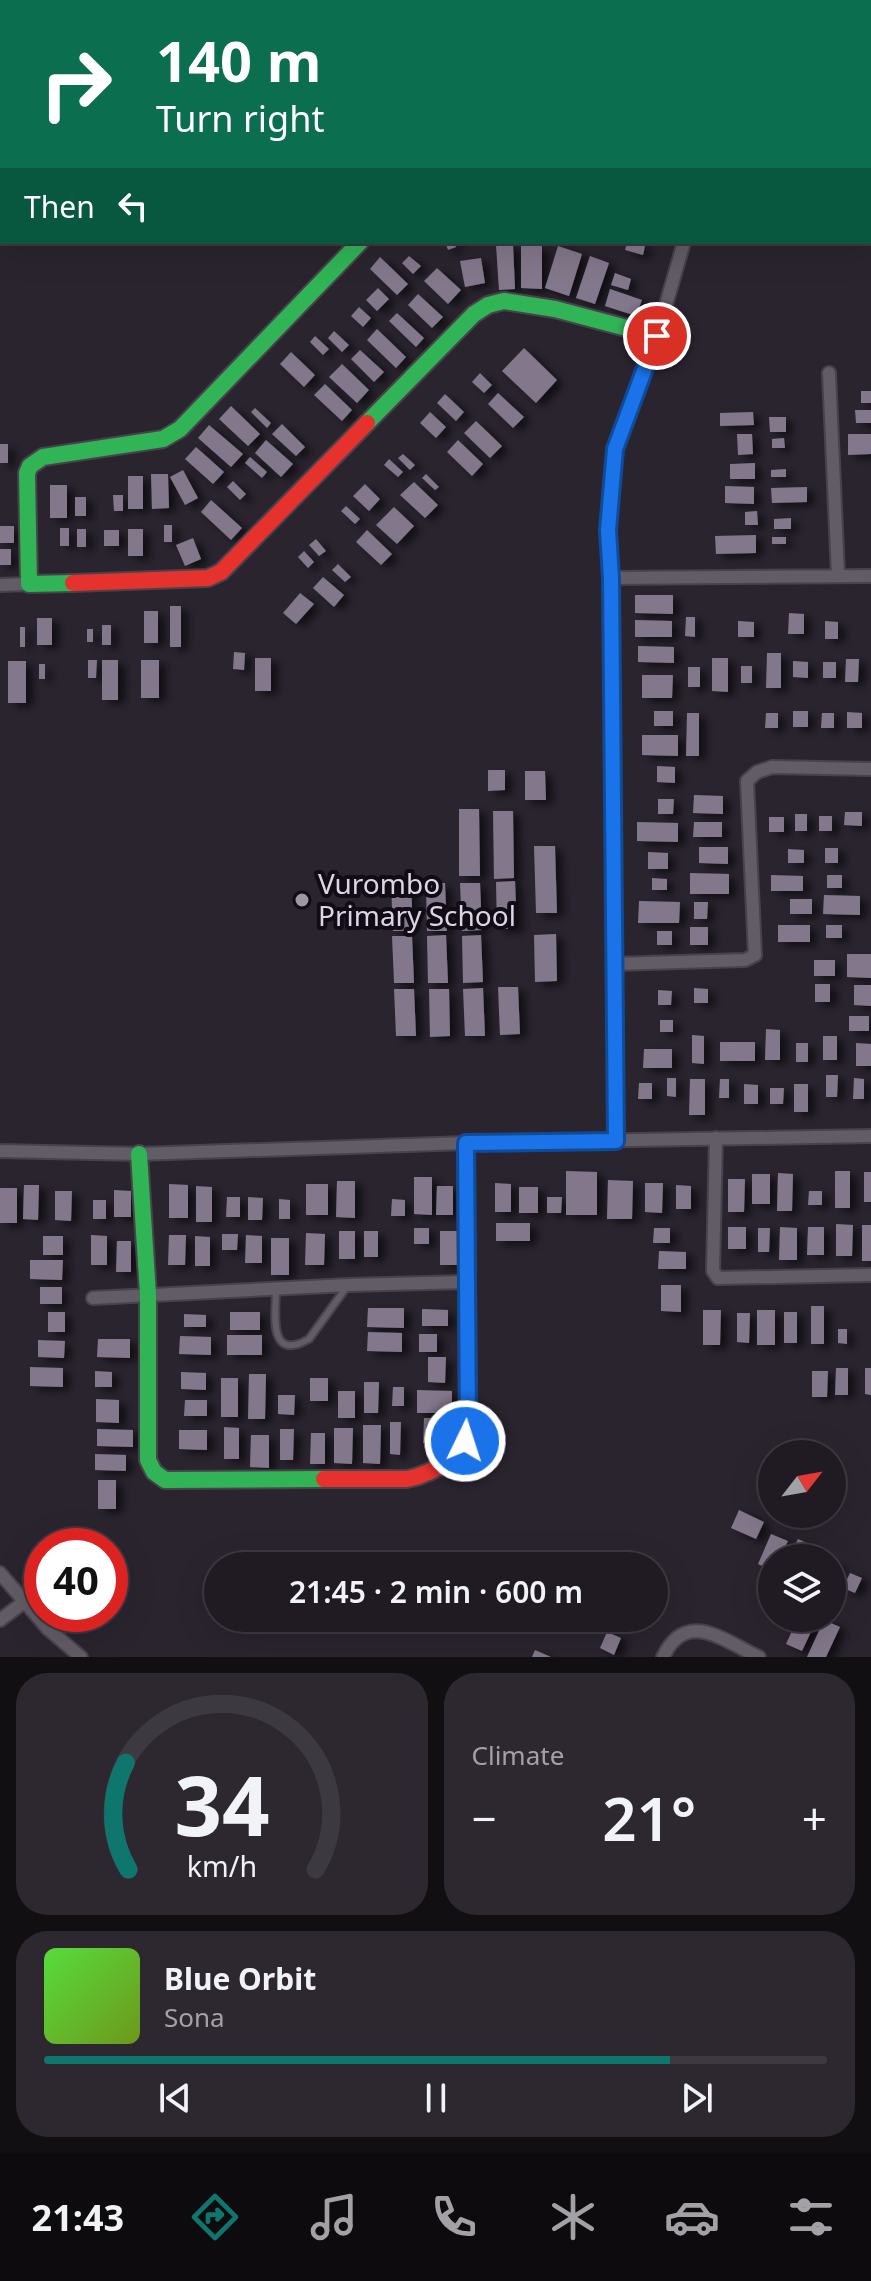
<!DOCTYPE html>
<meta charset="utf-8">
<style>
body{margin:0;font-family:"Noto Sans",sans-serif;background:#2d2830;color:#f1f3f6;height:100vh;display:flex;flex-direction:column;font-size:30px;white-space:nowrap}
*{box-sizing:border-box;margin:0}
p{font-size:26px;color:#a2a1a6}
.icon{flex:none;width:44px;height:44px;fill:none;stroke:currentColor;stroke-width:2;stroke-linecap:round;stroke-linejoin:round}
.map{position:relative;height:1657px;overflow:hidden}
.details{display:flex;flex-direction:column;gap:16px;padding:16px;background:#120f13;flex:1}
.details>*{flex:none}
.hud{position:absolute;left:0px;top:0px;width:872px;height:244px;box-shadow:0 8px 32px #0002,0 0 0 2px #3d3941;background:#0b6e4f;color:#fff;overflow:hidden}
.needle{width:52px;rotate:59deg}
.controls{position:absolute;left:758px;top:1440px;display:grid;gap:16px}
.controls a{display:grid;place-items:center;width:88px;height:88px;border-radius:50%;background:#201b23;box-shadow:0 8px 32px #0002,0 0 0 2px #3d3941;font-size:40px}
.speed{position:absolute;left:24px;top:1528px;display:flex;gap:16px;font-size:40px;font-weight:700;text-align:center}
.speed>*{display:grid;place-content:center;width:104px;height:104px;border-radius:50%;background:#201b23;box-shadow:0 8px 32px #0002,0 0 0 2px #3d3941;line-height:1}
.speed .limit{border:12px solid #d22;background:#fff;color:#111}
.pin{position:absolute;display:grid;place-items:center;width:68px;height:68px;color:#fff;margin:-34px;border:4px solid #fff;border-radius:50%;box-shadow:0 2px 8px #0007}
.me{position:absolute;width:88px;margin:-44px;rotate:4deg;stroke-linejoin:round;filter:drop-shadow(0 0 6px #0008)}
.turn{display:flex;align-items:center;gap:28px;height:168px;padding:0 24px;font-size:36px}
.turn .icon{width:104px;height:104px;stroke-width:2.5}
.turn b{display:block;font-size:56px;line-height:68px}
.then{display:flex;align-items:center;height:76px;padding:0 24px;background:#0003;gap:16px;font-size:30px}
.big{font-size:60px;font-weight:600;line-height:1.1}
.details .tile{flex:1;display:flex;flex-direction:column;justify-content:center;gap:12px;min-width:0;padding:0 28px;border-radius:32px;background:#2d2830}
.details .dial{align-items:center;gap:0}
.dial svg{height:208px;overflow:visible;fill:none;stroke:#3d3941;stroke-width:7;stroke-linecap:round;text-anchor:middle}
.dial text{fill:#f1f3f6;stroke:none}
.song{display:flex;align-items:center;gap:24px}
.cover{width:96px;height:96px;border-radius:12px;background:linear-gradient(135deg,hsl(110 70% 55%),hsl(80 70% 35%))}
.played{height:8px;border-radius:4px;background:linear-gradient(90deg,#0f766e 80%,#3d3941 80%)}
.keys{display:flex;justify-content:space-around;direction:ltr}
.heat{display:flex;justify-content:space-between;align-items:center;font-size:44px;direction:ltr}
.details .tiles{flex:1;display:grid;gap:16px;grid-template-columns:1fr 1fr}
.tile:last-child{grid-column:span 2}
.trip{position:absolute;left:204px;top:1552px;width:464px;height:80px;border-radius:40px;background:#201b23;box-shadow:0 8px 32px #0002,0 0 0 2px #3d3941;font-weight:600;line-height:80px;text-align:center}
.menu{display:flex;height:128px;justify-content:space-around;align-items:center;background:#0d0b0e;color:#a2a1a6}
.menu .icon{width:56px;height:56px}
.menu .current{color:#0f766e}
.menu b{font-size:36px;color:#f1f3f6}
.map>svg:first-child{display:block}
.building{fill:#83788b;filter:url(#shadow)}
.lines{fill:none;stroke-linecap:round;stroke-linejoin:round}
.lane-casing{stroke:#47424c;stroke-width:10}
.street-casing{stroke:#47424c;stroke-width:16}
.fast-casing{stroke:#47424c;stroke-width:20}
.jam-casing{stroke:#47424c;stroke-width:20}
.lane{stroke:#615c65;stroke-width:6}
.street{stroke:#615c65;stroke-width:12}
.fast{stroke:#30b455;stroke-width:16}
.jam{stroke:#e5322d;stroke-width:16}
.route-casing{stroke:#114b97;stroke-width:20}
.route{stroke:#1a73e8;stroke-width:14}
.poi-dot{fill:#9e97a4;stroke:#110b15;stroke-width:3}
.labels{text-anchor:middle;stroke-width:8;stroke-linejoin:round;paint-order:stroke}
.poi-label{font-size:28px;fill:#ddd5e3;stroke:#110b15;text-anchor:start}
</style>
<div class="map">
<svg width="871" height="1657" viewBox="0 0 871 1657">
<defs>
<filter id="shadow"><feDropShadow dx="7" dy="4" stdDeviation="4" flood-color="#0009"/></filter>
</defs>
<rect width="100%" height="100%" fill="#2a242f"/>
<path class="building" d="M445 242H455L456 247 448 250Z
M627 242 645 246 643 255 625 250Z
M513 244 515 289 499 290 496 245Z
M521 246H542V289L521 288Z
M558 246 582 254 569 296 545 288Z
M409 256 421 266 413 274 402 263Z
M590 256 609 263 595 304 576 298Z
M380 257 408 284 397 295 370 269Z
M481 258 485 283 465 287 460 261Z
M437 268 461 290 448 304 424 281Z
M615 273 631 279 628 290 611 285Z
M378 288 389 299 377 311 366 300Z
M610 289 642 300 636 316 605 306Z
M418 294 443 317 432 328 408 305Z
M359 307 371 318 363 327 351 316Z
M397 313 424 338 416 347 389 321Z
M377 329 406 357 396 368 367 340Z
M334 331 349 345 342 352 328 338Z
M315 336 329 349 323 355 310 342Z
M524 348 557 380 536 403 502 371Z
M360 350 384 372 374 382 351 359Z
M291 352 315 375 304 387 280 364Z
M342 364 369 390 357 403 329 377Z
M480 373 492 385 484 393 472 382Z
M325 384 352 410 342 421 314 395Z
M861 391H871V403H861Z
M498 393 524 417 513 428 488 404Z
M445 394 464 412 456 421 437 403Z
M231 406 260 434 248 446 219 419Z
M255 408 271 423 267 428 251 412Z
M855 410H871V423H856Z
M430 412 446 427 436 438 420 423Z
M753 412 754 425 720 426V413Z
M769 417H786V432H770Z
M476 421 502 446 490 458 464 433Z
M282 424 305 447 296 456 272 434Z
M209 425 243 454 231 467 198 438Z
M737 434H752L753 454 738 455Z
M848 434H871V454L848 455Z
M784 438 785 448H772V439Z
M266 440 293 464 281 477 255 453Z
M458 440 483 464 472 476 447 452Z
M0 444H8V463H0Z
M196 447 224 472 213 484 185 459Z
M403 454 415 465 410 470 398 458Z
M250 457 267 472 262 478 245 463Z
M389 459 403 472 398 477 384 465Z
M755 463V479H730V464Z
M786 469V477H771V470Z
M183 470 198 498 185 505 170 477Z
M151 474H168L169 508 152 509Z
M426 474 439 487 435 490 422 478Z
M128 476H143V509H128Z
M233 481 246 494 240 500 227 487Z
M414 482 438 505 425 518 400 495Z
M365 484 380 499 369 511 353 496Z
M50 485H67V518H50Z
M725 486 754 487V504L725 503Z
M807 487V502L772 503 771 488Z
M113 495H123V511H114Z
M75 497H86V516H75Z
M211 500 242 528 231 540 201 512Z
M346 506 360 519 355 524 341 511Z
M394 507 414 526 397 544 376 525Z
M757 511 758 525H745V512Z
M791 518V529H774V519Z
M164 525H172V542H164Z
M0 526H14V543H0Z
M60 528H69V546H60Z
M77 529H86V547H77Z
M128 529H143V556H128Z
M104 530H119V546H104Z
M367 530 392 554 381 565 356 542Z
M756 535V553L716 554 715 536Z
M772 537H786V544H772Z
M193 538 201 559 185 566 176 545Z
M316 539 326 551 319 556 309 545Z
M0 549H11V565H0Z
M304 551 314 562 308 568 298 557Z
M338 564 351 577 345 582 332 570Z
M323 577 344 595 334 607 313 588Z
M300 593 314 604 296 624 283 613Z
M635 595H673V614L635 613Z
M170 606H181V647H170Z
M144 611H158V643H144Z
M789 613 804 614V634H788Z
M686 617H695V637L685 636Z
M37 618H52V645H37Z
M635 620 672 621V637H635Z
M738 621 754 622V637H738Z
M825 621 838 622V639H825Z
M102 625H111V645H102Z
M20 627H25V647H20Z
M87 629H93V642H87Z
M638 646 674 647V663L638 662Z
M234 652 245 653 244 670 233 669Z
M767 653H781V688H766Z
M255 658H271V691H255Z
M712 658H728V692L712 691Z
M846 659H859L858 682H845Z
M88 660H97L96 678H88Z
M102 660H118V700H102Z
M141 660H159V698H141Z
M8 661H26V703H8Z
M793 661 808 662V678L793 677Z
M823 662H836V678H823Z
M39 664H45V679H39Z
M741 666H752V683H741Z
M688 667H700V687H688Z
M642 675H673L672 698H642Z
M654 711H673V726H654Z
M793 711H808V727H793Z
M847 712 862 713V728H847Z
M687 713H699V756H686Z
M766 713H778V728H765Z
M822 713H834V728H821Z
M642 735H678V756L642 755Z
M657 766 675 767V783L657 782Z
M488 770H505V790L488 791Z
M525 771H545L546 800H525Z
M694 795 723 796V814L693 813Z
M658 799H674L673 814H658Z
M459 809H479L480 876H459Z
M493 811H513L514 878 494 879Z
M845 812H862V826L844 825Z
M795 814H807V831H795Z
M819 816H832V831H819Z
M769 817H784V832H769Z
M637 822 678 823V842L637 841Z
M694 822H722V837H693Z
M534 846H555L557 913H536Z
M699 847H728V864L699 863Z
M825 848H838V863H825Z
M788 849 804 850V863H788Z
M648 852 668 853V869H648Z
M690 873 729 874V894H690Z
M771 875 803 876V891H771Z
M827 875H842V888H827Z
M652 878 667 879V890H652Z
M515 881 517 929H497L496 882Z
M411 883 413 931H393L391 884Z
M445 883 447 931H427L426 884Z
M460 883H480L482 930 462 931Z
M824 895 860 896V915L823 914Z
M790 899H812V914H790Z
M639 901 680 902 679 923H638Z
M694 902H708L707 919H694Z
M778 925H810V942H778Z
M826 925H842V938H826Z
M690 927H708V945H690Z
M657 931H672V945H657Z
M556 934 557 981 535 982 534 935Z
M446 935 448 983H428L427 936Z
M481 935 483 982 463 983 462 936Z
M392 936H412L414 983H394Z
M847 954H871V978L847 977Z
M814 960H835V976H814Z
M815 984H830V1002H815Z
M854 985H871V1006L854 1005Z
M498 987H518L520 1034 500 1035Z
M483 988 485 1036H465L463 989Z
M694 988 708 989V1003H694Z
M394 989H414L416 1036H396Z
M429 989H449L450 1036 430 1037Z
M658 990 672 991 671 1005H658Z
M849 1016H869V1031H849Z
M660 1020H673V1032H660Z
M766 1029 780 1030V1060H765Z
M692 1035 704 1036V1064L692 1063Z
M823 1036H837V1060H823Z
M720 1042H755V1061H720Z
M796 1043H808V1062H796Z
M856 1043 871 1044V1066H856Z
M644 1049H672V1068H643Z
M826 1075H838L837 1097H826Z
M667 1078H676V1097L667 1096Z
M854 1078 864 1079V1099H853Z
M690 1079H705V1115H689Z
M720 1079H729V1098H719Z
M639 1083H652V1099H638Z
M744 1084 758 1085V1104H744Z
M794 1084H808V1112H794Z
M770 1088H784L783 1104H770Z
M566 1171 597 1172V1215H566Z
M835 1171H850V1208H835Z
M864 1172H871V1202H864Z
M778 1173 793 1174 792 1211H777Z
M752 1174H770V1204H752Z
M414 1177H432V1215L414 1214Z
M728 1179H745L744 1212H728Z
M608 1180 633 1181 632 1219H607Z
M337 1181H355V1218L336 1217Z
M495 1183 511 1184V1212H495Z
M645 1183H663L662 1213 645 1212Z
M169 1184 188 1185V1218H169Z
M306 1184H328V1215H306Z
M24 1185H39L38 1220 23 1219Z
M676 1185 691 1186V1209H676Z
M196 1186 212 1187V1222H196Z
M437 1186H453V1215H436Z
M519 1187H538V1213H519Z
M0 1188H17V1223H0Z
M114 1190 131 1191V1217H114Z
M55 1191H72L71 1221 55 1220Z
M809 1191H822V1205H808Z
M227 1197H240V1217H226Z
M248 1197 263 1198 262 1220H248Z
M547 1197H562L561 1213H547Z
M279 1199 290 1200V1219H279Z
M392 1199 405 1200V1216H391Z
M93 1200H106V1219H93Z
M496 1223H530V1241H496Z
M836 1224 853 1225 852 1256H836Z
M862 1225H871V1261H862Z
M728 1227H746V1249H728Z
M780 1227 797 1228V1260H779Z
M808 1227H824V1255H807Z
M414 1228H429V1244H414Z
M654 1228H670V1243H653Z
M758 1228H770L769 1252H758Z
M339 1231H355V1259H339Z
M364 1231H378V1257H364Z
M440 1231H458L457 1265H440Z
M306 1233 325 1234 324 1265H305Z
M222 1234H238L237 1250H222Z
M91 1235 107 1236V1265H91Z
M169 1235H186L185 1265H168Z
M246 1235 262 1236V1263H245Z
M43 1236H63V1255H43Z
M195 1236 210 1237V1266H195Z
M271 1238H289V1275H271Z
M117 1241H131V1272H116Z
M659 1251 686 1252V1269H658Z
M30 1260H63L62 1280 30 1279Z
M661 1285H681V1312L661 1311Z
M40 1287H62V1304H40Z
M811 1306H824V1344H811Z
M368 1308H404V1328L367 1327Z
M422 1309 448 1310V1326H422Z
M703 1310H721L720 1345H703Z
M757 1310H775V1345H757Z
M48 1312H65V1332H48Z
M230 1312H260V1330H230Z
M784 1312H797V1343H784Z
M737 1313H750L749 1343 737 1342Z
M184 1314 206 1315V1327H184Z
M838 1329H847V1344L838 1343Z
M368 1332 402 1333V1352L367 1351Z
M419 1334H437V1352H419Z
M227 1335H262V1355H227Z
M180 1336 211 1337V1355L179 1354Z
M98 1339H130V1358L97 1357Z
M38 1340 65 1341 64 1358 38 1357Z
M428 1357H446L445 1383 428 1382Z
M30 1367 63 1368V1387L30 1386Z
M836 1368H848V1395H835Z
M865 1368H871V1395L865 1394Z
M95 1371 112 1372V1387H95Z
M812 1371H828L827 1397H812Z
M181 1372 206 1373V1390L181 1389Z
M249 1374H266L265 1419H248Z
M221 1378H238V1417H221Z
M310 1378H328V1401H310Z
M364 1382H379L378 1413H364Z
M393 1387H404V1406H392Z
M417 1390 452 1391V1413H417Z
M338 1391H355V1418H338Z
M278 1395H295L294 1415 278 1414Z
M96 1399 119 1400V1423L96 1422Z
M185 1400H207V1416H184Z
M424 1418H446L445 1444 423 1443Z
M390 1422H401L400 1455 390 1454Z
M363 1425H381L380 1464 363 1463Z
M224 1427 239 1428V1459H224Z
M334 1428H353L352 1464 334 1463Z
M97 1429 133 1430V1447L97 1446Z
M280 1429H294L293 1460H280Z
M179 1430H207V1450L179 1449Z
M311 1433H325V1464H310Z
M251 1435H269V1468L250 1467Z
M95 1454 126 1455V1471L95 1470Z
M98 1480H116V1509H98Z
M739 1510 764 1522 756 1539 731 1528Z
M771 1534 788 1541 780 1558H772V1571L758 1564Z
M798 1539 811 1545 805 1558H795L790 1555Z
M832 1560 840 1564 832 1583Z
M850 1573 862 1578 855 1593 843 1588Z
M798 1618H810L816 1621 802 1651 786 1644Z
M824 1620 840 1627 826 1657H807Z
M607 1632 621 1638 614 1655 600 1648Z
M535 1650 551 1657H532Z"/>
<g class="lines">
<defs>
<path id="lane" d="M276 1288C276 1313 267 1363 309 1339L348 1285"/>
<path id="street" d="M688 0V2
M822 2V0
M870 173H871
M829 373 838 575
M611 578 871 576
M0 585 29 584
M614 964 745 960 755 955 747 781 757 772 772 767 871 769
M716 1138 713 1271 718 1278 871 1275
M616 1141 611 578 608 530 615 449 657 336 684 242
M0 1151 139 1154 466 1143 871 1136
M93 1298 348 1285 467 1282
M0 1573 48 1629 81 1657
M0 1620 24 1602
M663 1657C686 1608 724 1641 759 1657"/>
<path id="fast" d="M367 423 474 314 488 305 504 301 555 309 657 336
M73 583 29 584 27 473 30 466 43 457 163 439 180 429 360 242
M139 1154 148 1294V1460L154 1472 165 1480 324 1479"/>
<path id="jam" d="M73 583 208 578 221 572 367 423
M324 1479H407C437 1473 458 1457 468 1427L466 1143"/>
</defs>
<use href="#lane" class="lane-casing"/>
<use href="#street" class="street-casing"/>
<use href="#fast" class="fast-casing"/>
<use href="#jam" class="jam-casing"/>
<use href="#lane" class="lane"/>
<use href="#street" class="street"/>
<use href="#fast" class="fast"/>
<use href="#jam" class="jam"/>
</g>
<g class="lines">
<defs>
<path id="route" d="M465 1441 468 1427 466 1143 616 1141 611 578 608 530 615 449 657 336"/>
</defs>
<use href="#route" class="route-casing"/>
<use href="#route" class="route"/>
</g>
<circle class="poi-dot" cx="302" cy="900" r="8"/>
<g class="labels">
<g class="poi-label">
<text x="318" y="894">Vurombo<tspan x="318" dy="32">Primary School</tspan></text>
</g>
</g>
</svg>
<div class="controls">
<a><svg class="needle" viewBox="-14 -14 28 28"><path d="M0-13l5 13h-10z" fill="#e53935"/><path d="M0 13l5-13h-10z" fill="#a2a1a6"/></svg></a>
<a><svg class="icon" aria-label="layers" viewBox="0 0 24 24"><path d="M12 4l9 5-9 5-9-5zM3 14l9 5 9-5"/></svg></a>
</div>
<div class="speed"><div class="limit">40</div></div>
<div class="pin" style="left:657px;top:336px;background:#d93025"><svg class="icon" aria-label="arrive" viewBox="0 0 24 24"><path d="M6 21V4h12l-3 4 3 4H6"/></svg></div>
<svg class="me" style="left:465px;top:1441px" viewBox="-20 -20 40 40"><circle r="17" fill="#1a73e8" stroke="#fff" stroke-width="3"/><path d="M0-11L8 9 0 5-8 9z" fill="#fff"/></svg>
<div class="trip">21:45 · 2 min · 600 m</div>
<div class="hud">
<div class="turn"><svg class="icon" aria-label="right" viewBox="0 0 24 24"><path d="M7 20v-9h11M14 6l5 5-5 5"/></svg><div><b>140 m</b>Turn right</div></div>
<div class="then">Then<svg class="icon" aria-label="left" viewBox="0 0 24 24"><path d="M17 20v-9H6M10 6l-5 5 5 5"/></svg></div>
</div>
</div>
<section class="details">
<div class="tiles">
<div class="tile dial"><svg viewBox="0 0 100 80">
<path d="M14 69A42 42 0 1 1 86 69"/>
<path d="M14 69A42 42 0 0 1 13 28" stroke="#0f766e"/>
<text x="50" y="56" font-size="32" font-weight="700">34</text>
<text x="50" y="72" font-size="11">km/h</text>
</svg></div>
<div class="tile"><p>Climate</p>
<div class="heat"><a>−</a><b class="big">21°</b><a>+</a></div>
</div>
<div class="tile">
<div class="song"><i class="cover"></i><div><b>Blue Orbit</b><p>Sona</p></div></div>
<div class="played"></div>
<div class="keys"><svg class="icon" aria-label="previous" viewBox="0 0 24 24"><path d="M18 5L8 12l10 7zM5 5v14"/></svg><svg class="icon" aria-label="pause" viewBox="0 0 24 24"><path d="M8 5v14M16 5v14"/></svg><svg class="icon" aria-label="next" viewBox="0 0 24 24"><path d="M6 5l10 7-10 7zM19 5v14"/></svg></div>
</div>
</div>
</section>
<nav class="menu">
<b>21:43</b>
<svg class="icon current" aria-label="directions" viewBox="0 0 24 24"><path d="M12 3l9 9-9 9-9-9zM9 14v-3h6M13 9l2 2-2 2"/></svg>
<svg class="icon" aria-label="music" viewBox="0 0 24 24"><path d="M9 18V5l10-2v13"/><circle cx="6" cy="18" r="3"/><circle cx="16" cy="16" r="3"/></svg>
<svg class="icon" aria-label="phone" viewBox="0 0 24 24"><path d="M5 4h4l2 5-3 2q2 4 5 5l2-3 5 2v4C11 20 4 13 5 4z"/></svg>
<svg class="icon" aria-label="climate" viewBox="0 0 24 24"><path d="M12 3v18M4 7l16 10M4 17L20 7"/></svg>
<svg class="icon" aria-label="car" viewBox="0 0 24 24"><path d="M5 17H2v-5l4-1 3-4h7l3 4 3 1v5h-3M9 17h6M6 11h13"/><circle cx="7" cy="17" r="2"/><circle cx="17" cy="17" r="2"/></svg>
<svg class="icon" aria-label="filters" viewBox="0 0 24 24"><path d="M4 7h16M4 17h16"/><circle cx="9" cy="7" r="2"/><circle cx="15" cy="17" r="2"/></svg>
</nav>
